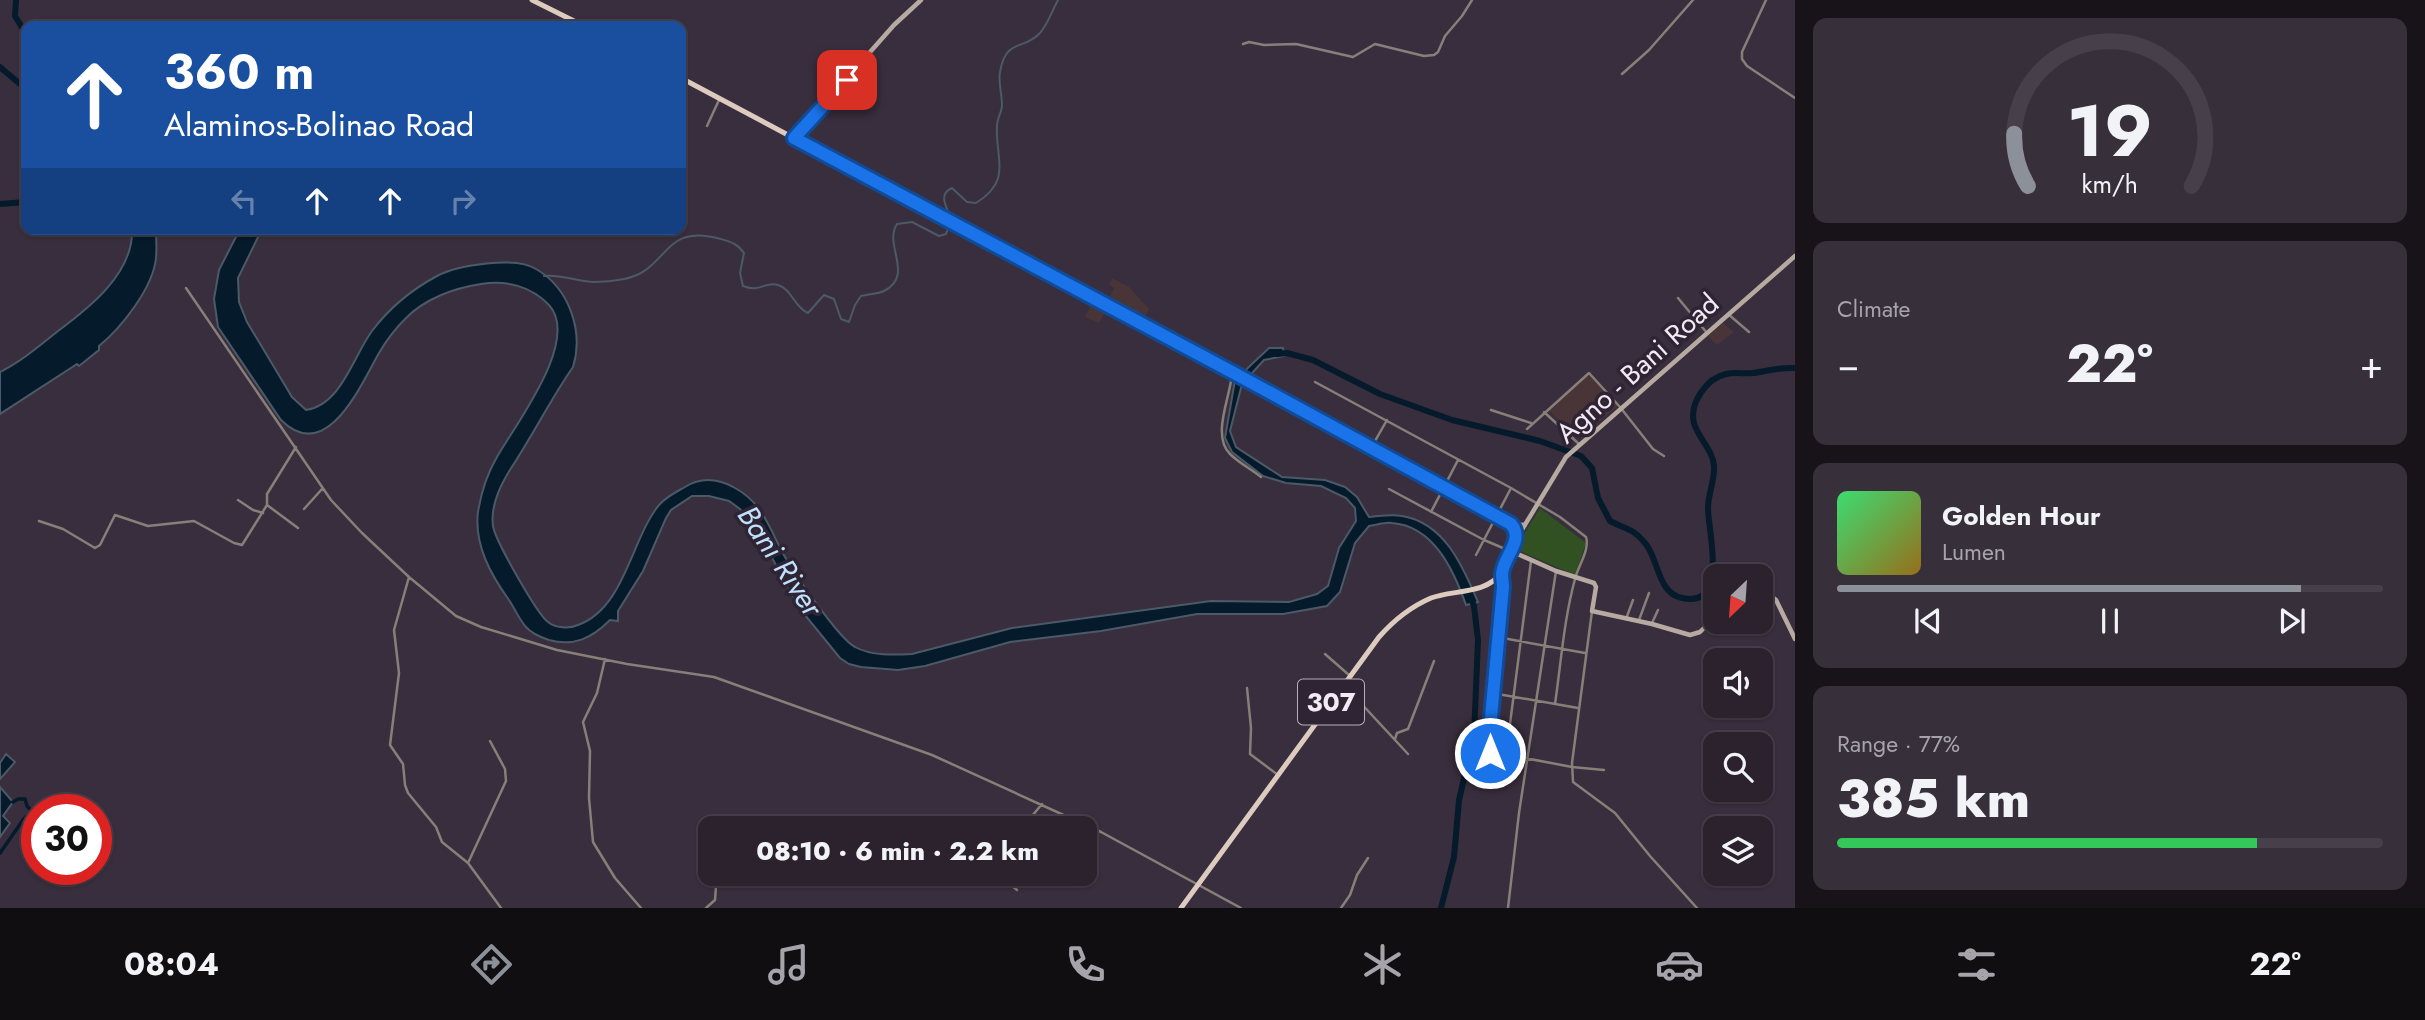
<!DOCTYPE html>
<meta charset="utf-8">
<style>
body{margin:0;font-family:Jost,sans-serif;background:#372f3a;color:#f1f3f6;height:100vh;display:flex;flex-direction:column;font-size:26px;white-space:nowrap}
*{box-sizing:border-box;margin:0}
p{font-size:23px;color:#a6a4aa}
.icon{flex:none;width:38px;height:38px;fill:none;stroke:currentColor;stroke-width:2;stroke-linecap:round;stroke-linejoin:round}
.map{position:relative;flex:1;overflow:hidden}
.side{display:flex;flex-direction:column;gap:18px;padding:18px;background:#181319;width:630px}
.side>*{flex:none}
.top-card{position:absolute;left:21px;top:21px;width:665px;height:214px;border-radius:14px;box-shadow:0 2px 5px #0004,0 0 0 2px #473f4a;background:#1a4fa0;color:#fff;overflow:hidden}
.needle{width:46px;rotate:205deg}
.tools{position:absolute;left:1703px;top:564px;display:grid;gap:14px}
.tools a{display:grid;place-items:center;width:70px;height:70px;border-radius:14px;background:#2b222e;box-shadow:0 2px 5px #0004,0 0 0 2px #473f4a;font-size:35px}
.speed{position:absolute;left:21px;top:794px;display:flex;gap:14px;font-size:35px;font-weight:700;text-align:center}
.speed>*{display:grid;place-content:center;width:91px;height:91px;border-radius:50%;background:#2b222e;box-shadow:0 2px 5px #0004,0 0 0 2px #473f4a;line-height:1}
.speed .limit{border:10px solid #d22;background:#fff;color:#111}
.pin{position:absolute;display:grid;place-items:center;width:60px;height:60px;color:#fff;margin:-30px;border-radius:14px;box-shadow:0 4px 10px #0006}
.me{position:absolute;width:77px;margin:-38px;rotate:0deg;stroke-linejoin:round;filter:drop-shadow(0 0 5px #0008)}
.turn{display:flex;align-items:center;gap:24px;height:147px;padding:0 28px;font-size:32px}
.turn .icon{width:91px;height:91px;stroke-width:2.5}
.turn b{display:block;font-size:49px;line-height:60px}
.lanes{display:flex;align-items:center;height:66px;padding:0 28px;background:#0003;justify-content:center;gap:35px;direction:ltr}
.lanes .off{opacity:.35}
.big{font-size:52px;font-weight:800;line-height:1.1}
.side .widget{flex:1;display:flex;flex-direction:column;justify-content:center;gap:10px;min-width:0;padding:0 24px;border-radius:14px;background:#372f3a}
.side .dial{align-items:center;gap:0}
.dial svg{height:182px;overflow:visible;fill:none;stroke:#473f4a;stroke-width:7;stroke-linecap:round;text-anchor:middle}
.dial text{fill:#f1f3f6;stroke:none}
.song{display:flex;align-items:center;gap:21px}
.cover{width:84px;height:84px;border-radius:10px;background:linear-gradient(135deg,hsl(140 70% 55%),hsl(40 70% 35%))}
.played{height:7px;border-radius:4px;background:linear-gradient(90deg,#8c9099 85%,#473f4a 85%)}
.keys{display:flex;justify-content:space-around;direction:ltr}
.heat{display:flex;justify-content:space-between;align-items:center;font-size:38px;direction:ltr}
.charge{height:10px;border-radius:5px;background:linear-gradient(90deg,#34c759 77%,#473f4a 0)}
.trip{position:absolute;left:698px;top:816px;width:399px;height:70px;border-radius:14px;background:#2b222e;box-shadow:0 2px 5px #0004,0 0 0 2px #473f4a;font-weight:800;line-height:70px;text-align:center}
.tab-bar{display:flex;height:112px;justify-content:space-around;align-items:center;background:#110e12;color:#a6a4aa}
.tab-bar .icon{width:49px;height:49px}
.tab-bar .current{color:#8c9099}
.tab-bar b{font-size:32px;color:#f1f3f6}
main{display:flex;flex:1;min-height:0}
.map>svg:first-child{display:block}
.commercial{fill:#493437}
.green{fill:#315123}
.water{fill:#051a2a;stroke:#4c5967;stroke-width:2}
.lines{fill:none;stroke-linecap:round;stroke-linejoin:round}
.stream{stroke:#4c5967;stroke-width:2}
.canal{stroke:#051a2a;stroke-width:3.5}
.river{stroke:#051a2a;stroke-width:6}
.street{stroke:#877f78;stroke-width:2.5}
.secondary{stroke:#b7aaa0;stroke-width:4.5}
.primary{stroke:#dccbbe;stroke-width:5}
.route-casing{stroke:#114b97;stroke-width:18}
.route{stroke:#1a73e8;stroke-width:12}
.labels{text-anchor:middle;stroke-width:7;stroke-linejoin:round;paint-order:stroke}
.shield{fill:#2f2433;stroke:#b8afbb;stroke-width:2}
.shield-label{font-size:26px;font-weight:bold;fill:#f2ebf5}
.street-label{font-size:28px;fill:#f2ebf5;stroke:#2f2433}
.water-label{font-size:30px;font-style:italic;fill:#bfe1fe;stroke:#2f2433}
</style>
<main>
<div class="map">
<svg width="1795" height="908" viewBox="0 0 1795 908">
<rect width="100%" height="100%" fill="#392e3d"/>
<path class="commercial" d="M1112 278 1129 287 1149 309 1142 321 1107 302 1114 288 1109 285Z
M1093 301 1107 309 1099 323 1085 317Z
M1723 323 1734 332 1717 345 1708 336Z
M1589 374 1618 406 1578 438 1549 411Z"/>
<path class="green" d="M1540 508 1586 543 1575 575 1515 549Z"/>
<path class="water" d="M132 229H156C156 239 157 248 156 258 153 288 121 328 99 346V350L79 366 77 364 0 414V372C22 361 39 346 58 331 89 308 134 273 132 229Z
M240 229H262L238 278 239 302 247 322 292 397 306 410C341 405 353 357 372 331 390 307 411 290 437 276 458 265 516 256 536 269 569 288 584 331 573 367 552 397 535 431 515 462 503 480 490 503 493 526 495 540 537 614 548 622 555 628 569 629 578 625 625 608 631 539 659 505 667 496 676 492 685 487 701 477 719 479 735 488 761 502 769 526 781 550 792 570 838 638 855 647 871 656 895 655 912 654L1012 628 1211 601 1289 602 1317 594 1328 586 1339 548 1356 521 1355 508 1346 498 1321 486 1286 483 1263 476 1232 452 1225 438 1235 380 1269 348H1283L1284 356 1264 360 1242 384 1230 431 1236 447 1282 477 1325 480 1345 487 1357 497 1369 517C1380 516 1392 514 1402 516 1445 523 1463 567 1478 602L1466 605C1454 571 1434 526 1392 523 1385 522 1376 525 1369 526L1355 543 1340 592 1327 606 1283 614H1197L1101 631 1010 642 925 666 898 670 861 667 849 664 840 658 800 609 753 523 740 509 729 501 709 496H692L671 510 666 518 643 571 618 611V621L610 620C592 638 574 647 549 640 540 637 532 634 526 627 519 619 515 609 509 600 491 575 474 545 478 512 481 493 487 474 497 457 515 425 581 340 549 305 531 286 506 280 481 284 454 288 424 299 405 319 395 329 386 341 379 353 361 384 327 466 281 420L218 327 214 299 219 270Z
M6 754 15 762 0 779V763Z
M0 787 13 802 3 816 10 823 0 837Z"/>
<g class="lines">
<path class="stream" d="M951 218C946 207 938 194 952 188L967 202 976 203C1013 180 995 159 997 126 997 118 1002 112 1002 105 1002 94 998 83 1000 72 1006 37 1024 51 1040 33 1048 24 1052 11 1058 0
M544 276C559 274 576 281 592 282 602 282 614 281 624 279 670 270 661 222 721 239 731 242 738 244 744 253L740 273 743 286C760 293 765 281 778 285 792 289 794 307 808 313L824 295 834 299 841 319 849 322 855 305 861 296C868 294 878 294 884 291 915 275 883 245 897 224L912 222 939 236 946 234 950 223"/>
<path class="canal" d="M0 853 23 820 32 811 27 806 25 799H18L13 802"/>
<path class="river" d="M16 0 15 16 26 34
M0 67 26 89
M0 204 26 202
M1277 354 1287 353 1313 360 1380 394 1452 420 1540 441 1581 456 1592 468 1598 498 1610 521C1625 529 1633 528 1645 543 1659 559 1657 593 1682 598 1730 608 1708 533 1708 508 1708 494 1715 480 1714 466 1713 450 1698 438 1694 423 1689 403 1707 378 1726 374 1735 372 1744 374 1753 373 1768 371 1780 367 1795 368
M1441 908 1454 857 1459 800 1474 736 1478 640 1474 606 1470 596"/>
<path class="street" d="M1766 0 1742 52V59L1747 66 1795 98
M1243 44 1249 42 1264 45 1296 44 1353 57 1375 44 1424 56 1434 55 1438 52 1445 36 1462 16 1472 0
M1622 74 1649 50 1693 0
M707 126 719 100
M186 288 331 500 362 533 409 577 456 616 481 627 557 650 627 664 714 677 932 755 1101 832 1241 908
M1678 298 1707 333
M1728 314 1749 332
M1209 357H1214L1235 368
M1232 373C1231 396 1211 435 1230 454 1239 463 1251 469 1261 477
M1315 382 1511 488 1560 517 1586 537C1590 550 1578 566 1575 579 1564 619 1561 663 1555 704
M1491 410 1531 423
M1544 412 1579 444
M1527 429 1589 373 1620 407 1653 449 1664 456
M296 447 267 494V505L298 528
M1371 448 1387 420
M1389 489 1484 540 1510 551
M238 500 253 510 263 513
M304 509 322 489
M1431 512 1458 460
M39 521 63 529 95 548 100 545 115 515 148 526 194 521 234 543 242 545 267 505
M1476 555 1510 490
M1502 573 1503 587 1488 751 1572 767 1604 770
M409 577 394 630 399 673 390 745 403 764 405 785 408 793 436 827 442 842 468 863 501 908
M1592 611 1572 763 1573 782 1615 813 1650 856 1697 908
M1626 619 1633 600
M1639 620 1649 593
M1652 623 1658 610
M1497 637 1585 653
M1325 654 1349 675
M605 659 597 693 583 722 590 751 589 798 593 842 615 878 641 908
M1344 685 1408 754
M1247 688 1251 728 1250 754 1278 775
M1492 693 1578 708
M1395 739 1397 733 1408 729 1434 661
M1506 755 1531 561
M1022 828 1042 804
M1060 828 1068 816
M468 863 506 781 505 769 490 741
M1005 873 1004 879 1017 890
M706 908 715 900 717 873
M1341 908 1350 895 1357 875 1368 858
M1508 908 1519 813 1556 571"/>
<path class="secondary" d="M794 138 894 25 921 0
M1511 524 1525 525
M1517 538 1566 457 1795 256
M1511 551 1556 571 1594 583 1596 587 1592 611 1652 624 1690 635 1700 632 1715 617
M1760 594 1771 596 1776 600 1795 639"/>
<path class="primary" d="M532 0 584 26
M681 78 1235 373 1515 528C1518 538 1514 544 1510 554 1507 560 1505 568 1501 573 1487 594 1452 590 1431 598 1410 607 1394 620 1379 637L1181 908"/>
</g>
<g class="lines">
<defs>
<path id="route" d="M847 80 794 138 1232 372 1511 524C1525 540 1503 557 1502 574 1502 579 1503 583 1503 587L1488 750 1490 753"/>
</defs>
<use href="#route" class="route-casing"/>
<use href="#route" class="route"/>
</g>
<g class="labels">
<rect class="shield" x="1298" y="679.5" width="66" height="45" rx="5"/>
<g class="shield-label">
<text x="1331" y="711">307</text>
</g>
<g class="street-label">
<text transform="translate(1637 368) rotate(-42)" y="10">Agno - Bani Road</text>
</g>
<g class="water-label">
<text transform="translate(780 561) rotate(56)" y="10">Bani River</text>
</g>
</g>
</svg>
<div class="tools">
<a><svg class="needle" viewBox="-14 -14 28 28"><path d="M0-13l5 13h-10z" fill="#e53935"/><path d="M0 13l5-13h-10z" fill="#a6a4aa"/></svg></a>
<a><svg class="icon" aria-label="sound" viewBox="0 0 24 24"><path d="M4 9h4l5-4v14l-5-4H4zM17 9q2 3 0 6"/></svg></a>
<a><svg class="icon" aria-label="search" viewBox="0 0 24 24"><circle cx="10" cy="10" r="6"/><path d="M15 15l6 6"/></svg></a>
<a><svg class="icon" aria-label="layers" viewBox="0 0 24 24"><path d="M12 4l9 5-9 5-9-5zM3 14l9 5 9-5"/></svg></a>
</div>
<div class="speed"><div class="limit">30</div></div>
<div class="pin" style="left:847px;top:80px;background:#d93025"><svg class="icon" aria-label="arrive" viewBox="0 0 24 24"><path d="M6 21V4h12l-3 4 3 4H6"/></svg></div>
<svg class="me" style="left:1490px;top:753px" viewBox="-20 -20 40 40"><circle r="17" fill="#1a73e8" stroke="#fff" stroke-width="3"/><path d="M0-11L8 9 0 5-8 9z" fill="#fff"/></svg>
<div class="trip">08:10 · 6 min · 2.2 km</div>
<div class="top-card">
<div class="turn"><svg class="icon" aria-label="ahead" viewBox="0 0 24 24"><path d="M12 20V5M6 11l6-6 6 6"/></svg><div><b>360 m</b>Alaminos-Bolinao Road</div></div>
<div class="lanes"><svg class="icon off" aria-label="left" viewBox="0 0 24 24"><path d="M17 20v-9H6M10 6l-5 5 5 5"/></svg><svg class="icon" aria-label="ahead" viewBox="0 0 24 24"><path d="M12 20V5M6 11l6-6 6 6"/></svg><svg class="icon" aria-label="ahead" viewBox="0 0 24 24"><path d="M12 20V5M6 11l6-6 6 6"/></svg><svg class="icon off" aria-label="right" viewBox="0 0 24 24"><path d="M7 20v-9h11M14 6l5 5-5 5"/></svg></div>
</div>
</div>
<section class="side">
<div class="widget dial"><svg viewBox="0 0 100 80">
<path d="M14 69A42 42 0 1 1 86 69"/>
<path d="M14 69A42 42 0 0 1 8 46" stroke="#8c9099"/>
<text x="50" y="56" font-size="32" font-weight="700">19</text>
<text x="50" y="72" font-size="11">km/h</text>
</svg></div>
<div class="widget"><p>Climate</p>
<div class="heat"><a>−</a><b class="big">22°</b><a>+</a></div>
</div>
<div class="widget">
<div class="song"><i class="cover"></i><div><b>Golden Hour</b><p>Lumen</p></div></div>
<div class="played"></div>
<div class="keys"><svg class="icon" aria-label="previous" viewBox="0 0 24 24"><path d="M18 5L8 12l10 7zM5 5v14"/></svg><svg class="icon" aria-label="pause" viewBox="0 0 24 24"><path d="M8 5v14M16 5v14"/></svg><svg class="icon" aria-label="next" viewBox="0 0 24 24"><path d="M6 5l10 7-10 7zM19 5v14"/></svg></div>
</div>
<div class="widget"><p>Range · 77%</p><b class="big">385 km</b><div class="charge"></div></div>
</section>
</main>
<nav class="tab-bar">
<b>08:04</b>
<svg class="icon current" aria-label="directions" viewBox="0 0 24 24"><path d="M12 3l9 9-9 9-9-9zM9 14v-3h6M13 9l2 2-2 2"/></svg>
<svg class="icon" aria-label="music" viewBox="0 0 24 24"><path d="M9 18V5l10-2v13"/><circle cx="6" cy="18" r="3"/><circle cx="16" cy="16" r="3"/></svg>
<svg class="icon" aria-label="phone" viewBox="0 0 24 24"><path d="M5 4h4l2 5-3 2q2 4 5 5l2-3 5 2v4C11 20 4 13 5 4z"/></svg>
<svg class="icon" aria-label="climate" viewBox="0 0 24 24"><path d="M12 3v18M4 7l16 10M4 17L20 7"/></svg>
<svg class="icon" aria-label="car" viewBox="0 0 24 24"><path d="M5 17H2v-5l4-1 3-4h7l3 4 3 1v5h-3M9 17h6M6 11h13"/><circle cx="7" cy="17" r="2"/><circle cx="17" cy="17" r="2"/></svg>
<svg class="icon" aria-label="filters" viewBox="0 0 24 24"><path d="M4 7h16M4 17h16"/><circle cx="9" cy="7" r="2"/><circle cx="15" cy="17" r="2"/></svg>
<b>22°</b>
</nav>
